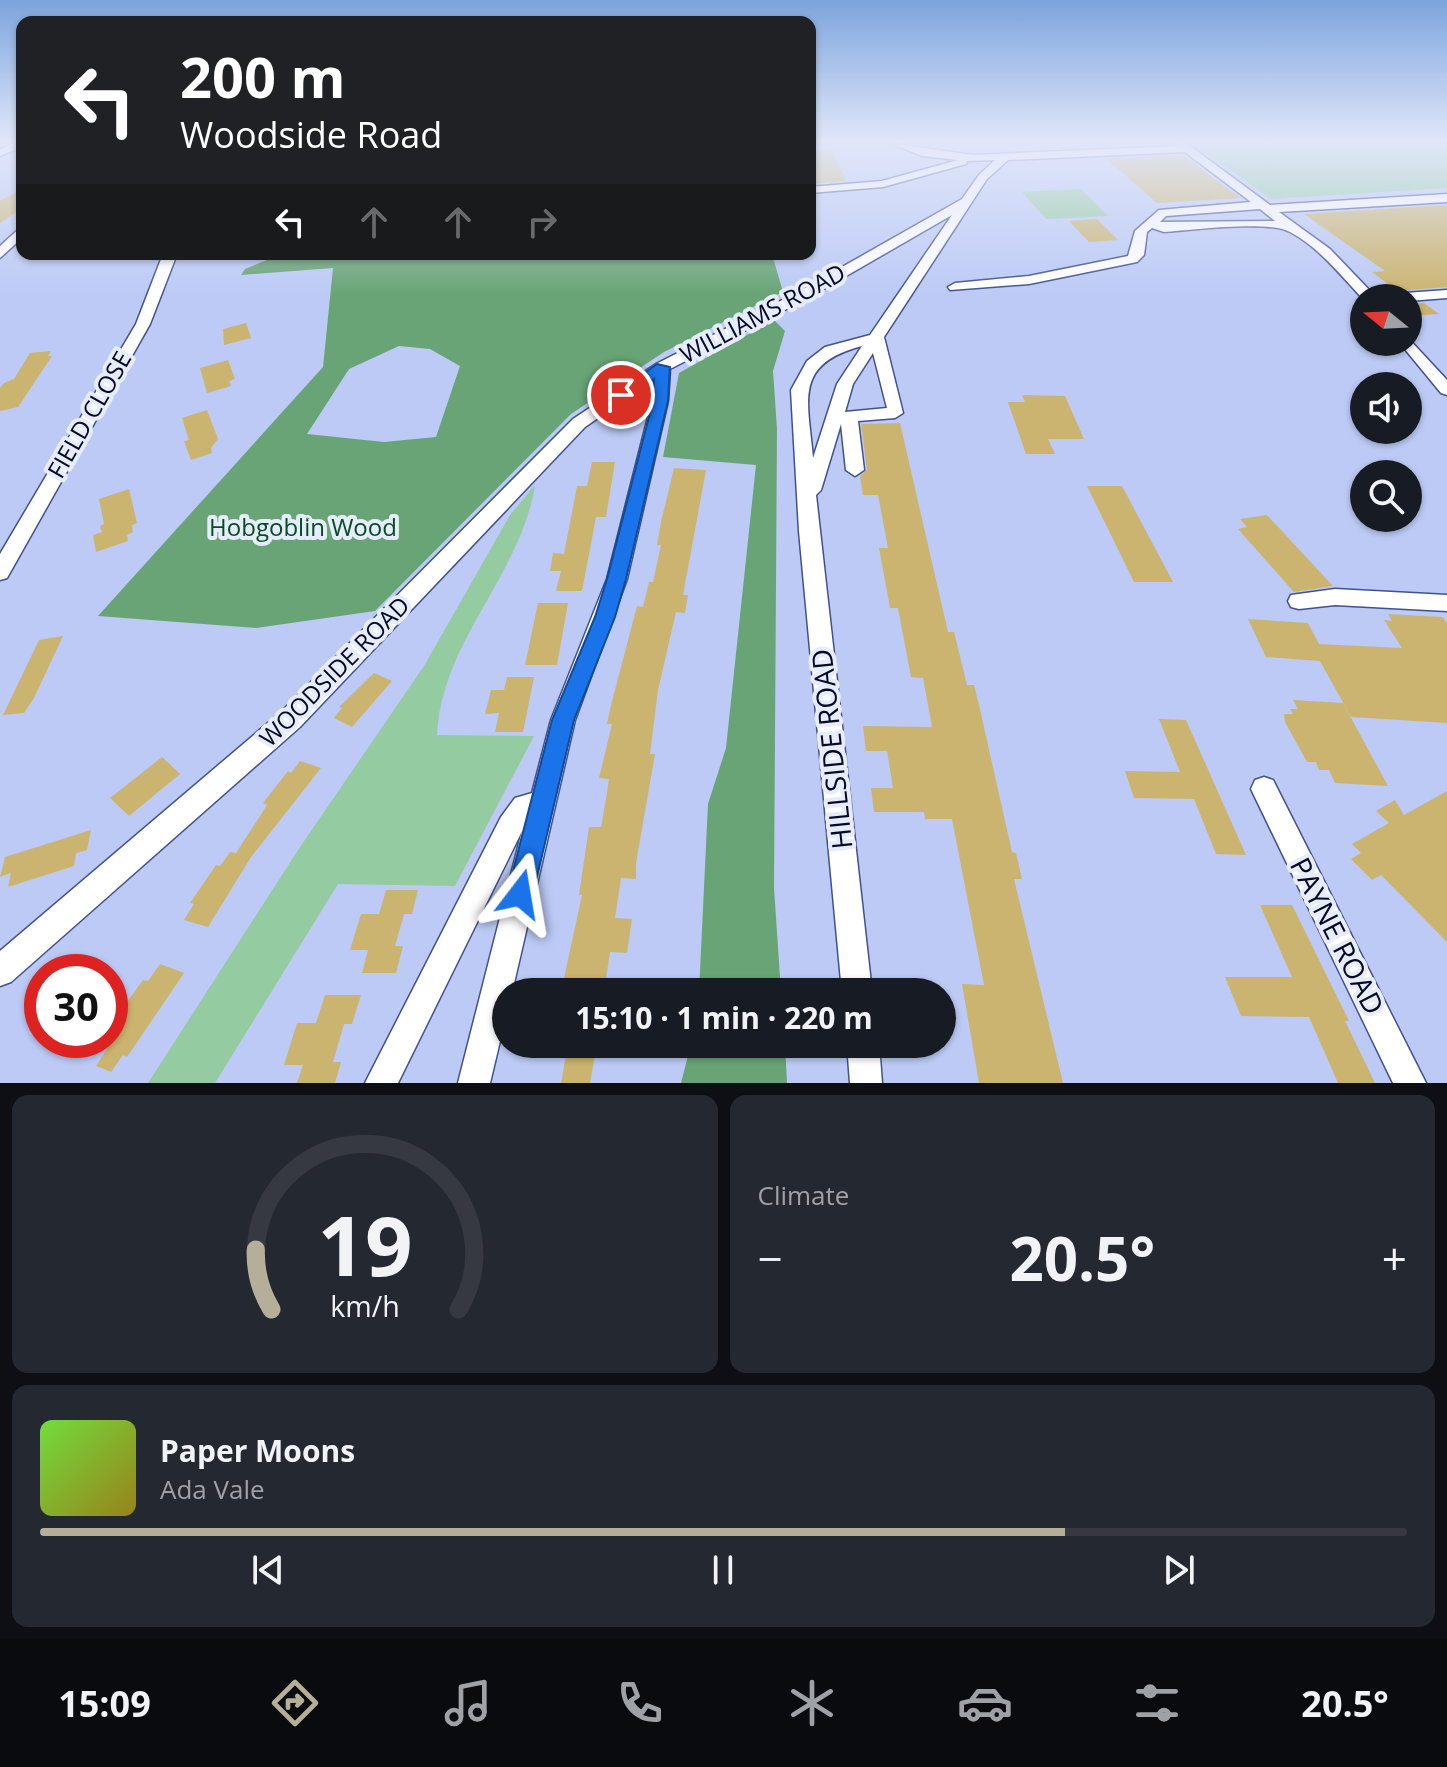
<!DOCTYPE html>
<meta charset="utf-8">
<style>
body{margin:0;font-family:"Open Sans",sans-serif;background:#242831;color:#f1f3f6;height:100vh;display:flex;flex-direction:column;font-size:30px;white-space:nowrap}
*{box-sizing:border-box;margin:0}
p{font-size:26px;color:#9ea1a6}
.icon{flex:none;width:44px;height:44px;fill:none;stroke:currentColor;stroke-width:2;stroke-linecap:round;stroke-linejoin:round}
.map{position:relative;height:1083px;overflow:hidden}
.drawer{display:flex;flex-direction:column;gap:12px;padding:12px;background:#0d0f14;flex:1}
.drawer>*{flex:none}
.guide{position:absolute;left:16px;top:16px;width:800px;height:244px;border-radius:16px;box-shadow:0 2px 6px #0004;background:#202124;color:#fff;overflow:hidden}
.needle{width:52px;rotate:288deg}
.tools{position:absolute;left:1350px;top:284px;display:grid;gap:16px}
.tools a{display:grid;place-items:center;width:72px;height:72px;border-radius:50%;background:#171b24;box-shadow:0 2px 6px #0004;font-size:40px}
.speed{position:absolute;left:24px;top:954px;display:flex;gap:16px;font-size:40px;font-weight:700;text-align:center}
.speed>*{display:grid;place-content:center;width:104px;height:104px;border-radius:50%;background:#171b24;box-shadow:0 2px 6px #0004;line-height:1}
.speed .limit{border:12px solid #d22;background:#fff;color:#111}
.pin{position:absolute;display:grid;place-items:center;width:68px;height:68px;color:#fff;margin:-34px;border:4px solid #fff;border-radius:50%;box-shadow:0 2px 8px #0007}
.me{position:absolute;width:88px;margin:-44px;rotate:14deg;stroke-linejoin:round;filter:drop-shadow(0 0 6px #0008)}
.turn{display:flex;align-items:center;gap:28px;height:168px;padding:0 32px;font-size:36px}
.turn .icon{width:104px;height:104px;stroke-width:2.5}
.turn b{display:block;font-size:56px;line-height:68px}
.lanes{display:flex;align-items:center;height:76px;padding:0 32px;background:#0003;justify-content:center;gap:40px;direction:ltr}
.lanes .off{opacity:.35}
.big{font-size:60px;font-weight:700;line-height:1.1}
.drawer .card{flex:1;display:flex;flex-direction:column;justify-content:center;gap:12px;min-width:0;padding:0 28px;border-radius:16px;background:#242831}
.drawer .dial{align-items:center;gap:0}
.dial svg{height:208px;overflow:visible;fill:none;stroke:#363941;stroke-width:7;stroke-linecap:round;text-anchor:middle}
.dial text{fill:#f1f3f6;stroke:none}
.song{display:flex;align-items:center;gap:24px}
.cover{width:96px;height:96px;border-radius:12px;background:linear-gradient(135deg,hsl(100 70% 55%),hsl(50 70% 35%))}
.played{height:8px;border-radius:4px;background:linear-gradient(90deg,#b5af9a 75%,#363941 75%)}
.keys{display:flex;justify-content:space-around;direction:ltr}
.heat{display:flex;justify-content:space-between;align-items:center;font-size:44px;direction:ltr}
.drawer .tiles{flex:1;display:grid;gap:12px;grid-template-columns:1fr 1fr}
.card:last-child{grid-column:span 2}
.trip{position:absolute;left:492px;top:978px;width:464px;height:80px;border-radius:40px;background:#171b24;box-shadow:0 2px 6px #0004;font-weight:700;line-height:80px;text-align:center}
.dock{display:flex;height:128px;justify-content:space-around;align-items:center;background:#090b0e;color:#9ea1a6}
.dock .icon{width:56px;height:56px}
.dock .on{color:#b5af9a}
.dock b{font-size:36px;color:#f1f3f6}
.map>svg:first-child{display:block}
.green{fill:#95cba0}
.forest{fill:#68a476;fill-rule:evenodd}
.building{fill:#cbb470}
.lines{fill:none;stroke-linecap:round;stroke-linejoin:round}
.minor-casing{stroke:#415190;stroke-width:3}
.minor{fill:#fff;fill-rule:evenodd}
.route{fill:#1a73e8;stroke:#114b97;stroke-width:2}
.labels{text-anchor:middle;stroke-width:8;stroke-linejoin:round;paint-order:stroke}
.street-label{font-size:24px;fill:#050922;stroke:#e7ecfa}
.park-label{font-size:24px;fill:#044d22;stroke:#e7ecfa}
.near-street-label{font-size:28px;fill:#050922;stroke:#e7ecfa}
</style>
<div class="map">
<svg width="1447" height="1083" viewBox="0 0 1447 1083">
<rect width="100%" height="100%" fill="#bccaf5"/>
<path class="green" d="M1192 143H1447V188L1271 199Z
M1081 189 1108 216 1046 219 1022 192Z
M535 485C521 575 441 642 437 735L534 736 455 886 338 884 215 1083H148L300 847 424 666 510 515Z"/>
<path class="forest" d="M282 254H772L783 292 664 352 571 414 375 611 256 628 98 616 323 367 333 268 241 275 245 269ZM399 346 430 349 460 366 436 437 384 442 307 434 349 369Z
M774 320 785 331 773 371 777 429 774 888 781 992H699L708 804 726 748 756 465 663 457 679 373Z
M691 1044H785L787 1083H681Z"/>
<path class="building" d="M831 149 846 181 810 184V150Z
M1183 155 1240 198 1157 203 1107 159Z
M22 189V208L0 223V201Z
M1447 205V287L1397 291 1372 272 1385 271 1304 214Z
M1097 219 1118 240 1089 242 1069 221Z
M1424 303 1439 314 1408 316V304Z
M246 323 251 338 224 345 223 329Z
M51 351 48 356H52L18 407 0 411V388L4 383 14 379 30 353Z
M228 360 235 379 229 381 231 386 207 393 200 368Z
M1022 395 1065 396 1084 439H1048L1055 454H1026L1008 402H1025Z
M207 410 218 439 211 448 212 453 191 460 184 441 189 440 182 418Z
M900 423 948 632H954L967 685H974L979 705 1012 852 1016 853 1022 879H1014L1063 1083H979L962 984 984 985 952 819H925L924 812H874L871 788H893L887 751H866L863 726 932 727 923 678 911 677 898 608H890L879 548H888L878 495H863L860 476 867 470 861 424Z
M592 462H615L606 517H596L582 591H556L561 571H550L553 553 564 554 577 486H587Z
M674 468 706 470 683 595H688L685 613 676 612 658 690 650 754H655L636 863V879L621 878 615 918 632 919 627 953 610 952 604 992H561L582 895H579L589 827H601L606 799 609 779 599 778 612 724H607L610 709 637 606 643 607 649 582H653L661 545H657L661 522Z
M1087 486H1122L1173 582H1134Z
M129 489 137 523 132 525 133 532 127 535 128 541 96 552 93 535 102 532 100 526 104 524 99 499Z
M1267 515 1333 586 1294 592 1238 529 1247 527 1240 519Z
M538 603H568L557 665H525Z
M1388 614 1442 617 1447 623V723L1351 717 1320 661 1266 657 1248 619 1308 623 1319 644 1402 648 1384 620 1392 621Z
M63 636 34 698 24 713 3 715 39 640Z
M374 673 392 681 352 727 334 718 342 708 339 707Z
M507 677H534L523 732H495L499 713 485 714 491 690H504Z
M1293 700 1343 703 1388 786 1335 783 1329 770H1319L1316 762H1307L1285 722 1284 714H1293L1290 709H1298Z
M1159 719 1186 720 1246 855 1216 854 1194 799 1134 798 1125 771 1180 772Z
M162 757 180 774 129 816 110 798Z
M300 761 321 768 251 857 208 927 184 920 194 904 190 903 216 865 220 866 230 852 236 853 267 805 263 803 288 771 291 773Z
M1447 791V942L1381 875 1372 880 1351 859 1361 853 1352 844 1389 823 1376 811 1395 800 1404 815Z
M91 830 87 850 76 853 74 866 8 887 11 873 0 877 5 857Z
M386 890H418L412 914H404L395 946H403L396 973H362L368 950H350L361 914H379Z
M1260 905H1292L1349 1021H1345L1375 1083H1338L1309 1017 1241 1016 1225 977H1292Z
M160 964 184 973 127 1057 123 1055 111 1072 96 1066 107 1049 102 1047 110 1040 115 1028 110 1026 143 980 148 981Z
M325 995H361L352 1024H344L339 1041 333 1062H341L335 1083H297L303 1065H284L297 1023H316Z
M568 1044H597L590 1083H561Z"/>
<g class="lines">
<defs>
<path id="minor" d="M14 143H22V147L0 156V149Z
M890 143 973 155 1177 146 1174 143H1186L1270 205 1447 194V202L1279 212 1330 249 1377 298 1364 300C1342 277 1319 247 1290 232 1268 220 1192 230 1164 232L1152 228 1147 232 1144 255 1137 262 1029 284 950 290 948 287 955 283 1029 276 1128 256 1135 231 1159 210 1251 202 1185 152 1008 160 987 179 884 337 903 413 895 418 858 421 864 470 855 476 846 470 841 424 821 490 816 495 872 992H842L799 531 791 390 807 361 825 347 870 335 952 215 808 298 670 369 668 401 627 579 575 720 512 992H506V1016L490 1083H458L522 831 398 1083H365L501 817 515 798 532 793 551 720 607 579 652 401 653 380 585 427 300 727 11 982 0 986V951L282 711 573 419 656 364 798 292 962 199 979 175 995 160 967 161 966 164 883 187 810 193V187L882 181 958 160 922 156ZM1260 209 1275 221 1160 222 1166 216ZM862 346 837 384 813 458C808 400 793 364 862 346ZM873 353 887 408 845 412 853 384Z
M22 226V238L0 258V246Z
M163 254H177L150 324 7 578 0 580V554L136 324Z
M1447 290V298L1408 301V298H1383L1390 294Z
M1408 338 1447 380V395L1441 393 1399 342H1408Z
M1335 589 1447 595V611L1335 605 1299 609 1291 607 1288 601 1291 595Z
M1264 777 1273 780 1426 1083H1393L1251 789 1255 780Z
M847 1044H879L882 1083H850Z"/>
</defs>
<use href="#minor" class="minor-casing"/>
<use href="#minor" class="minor"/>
</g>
<linearGradient id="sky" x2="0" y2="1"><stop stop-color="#7ca4dc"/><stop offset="0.48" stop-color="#e1e7fa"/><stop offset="1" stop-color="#e1e7fa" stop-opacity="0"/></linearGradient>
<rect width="1447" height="295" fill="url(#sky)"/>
<path class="route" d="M657 364 670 367 668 401 626 579 615 617 574 720 533 894 529 903 520 907 511 903 507 894 552 720 595 617 607 579 653 401 654 379 626 398 613 395Z"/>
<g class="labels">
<g class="street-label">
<text transform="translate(763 314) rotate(-28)" y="8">WILLIAMS ROAD</text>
<text transform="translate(90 415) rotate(-60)" y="8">FIELD CLOSE</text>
<text transform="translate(335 672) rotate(-45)" y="8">WOODSIDE ROAD</text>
</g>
<g class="park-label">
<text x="303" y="536">Hobgoblin Wood</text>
</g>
<g class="near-street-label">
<text transform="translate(832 749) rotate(-96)" y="10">HILLSIDE ROAD</text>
<text transform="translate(1337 936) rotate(63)" y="10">PAYNE ROAD</text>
</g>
</g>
</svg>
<div class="tools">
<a><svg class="needle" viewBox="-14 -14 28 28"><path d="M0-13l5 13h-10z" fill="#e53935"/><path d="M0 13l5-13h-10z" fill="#9ea1a6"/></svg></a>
<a><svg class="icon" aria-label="sound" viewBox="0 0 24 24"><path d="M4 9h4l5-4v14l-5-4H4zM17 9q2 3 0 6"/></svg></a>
<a><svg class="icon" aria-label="search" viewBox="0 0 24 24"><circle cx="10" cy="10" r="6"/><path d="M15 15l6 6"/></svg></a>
</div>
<div class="speed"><div class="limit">30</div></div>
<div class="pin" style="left:621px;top:395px;background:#d93025"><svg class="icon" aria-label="arrive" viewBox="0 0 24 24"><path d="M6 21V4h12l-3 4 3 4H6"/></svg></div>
<svg class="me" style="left:520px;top:894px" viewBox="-20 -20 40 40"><path d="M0-17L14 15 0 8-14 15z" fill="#1a73e8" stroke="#fff" stroke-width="4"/></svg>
<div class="trip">15:10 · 1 min · 220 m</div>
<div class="guide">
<div class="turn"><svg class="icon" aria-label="left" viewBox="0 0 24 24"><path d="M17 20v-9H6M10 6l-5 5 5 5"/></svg><div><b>200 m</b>Woodside Road</div></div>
<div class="lanes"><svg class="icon" aria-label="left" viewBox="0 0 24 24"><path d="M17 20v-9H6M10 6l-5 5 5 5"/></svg><svg class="icon off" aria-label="ahead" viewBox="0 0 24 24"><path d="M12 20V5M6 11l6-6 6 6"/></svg><svg class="icon off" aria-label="ahead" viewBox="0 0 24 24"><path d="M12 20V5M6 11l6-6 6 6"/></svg><svg class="icon off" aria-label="right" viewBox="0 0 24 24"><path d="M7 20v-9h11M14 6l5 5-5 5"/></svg></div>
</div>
</div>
<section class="drawer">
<div class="tiles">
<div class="card dial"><svg viewBox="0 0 100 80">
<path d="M14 69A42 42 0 1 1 86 69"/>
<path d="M14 69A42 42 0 0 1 8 46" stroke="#b5af9a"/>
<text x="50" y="56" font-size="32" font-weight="700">19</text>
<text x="50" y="72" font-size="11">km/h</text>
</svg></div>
<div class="card"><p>Climate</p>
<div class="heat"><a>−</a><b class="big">20.5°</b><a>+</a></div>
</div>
<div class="card">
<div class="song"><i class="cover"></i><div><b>Paper Moons</b><p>Ada Vale</p></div></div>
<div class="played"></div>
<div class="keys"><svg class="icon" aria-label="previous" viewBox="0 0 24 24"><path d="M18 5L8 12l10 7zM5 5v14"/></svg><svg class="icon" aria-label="pause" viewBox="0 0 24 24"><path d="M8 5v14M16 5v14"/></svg><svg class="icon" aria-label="next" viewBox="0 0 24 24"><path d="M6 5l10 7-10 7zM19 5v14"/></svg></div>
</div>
</div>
</section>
<nav class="dock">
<b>15:09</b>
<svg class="icon on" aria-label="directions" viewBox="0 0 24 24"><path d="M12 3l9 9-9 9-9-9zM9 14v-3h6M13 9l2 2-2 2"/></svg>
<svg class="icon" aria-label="music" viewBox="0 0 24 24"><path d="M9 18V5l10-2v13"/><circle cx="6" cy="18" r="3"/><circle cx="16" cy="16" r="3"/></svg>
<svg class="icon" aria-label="phone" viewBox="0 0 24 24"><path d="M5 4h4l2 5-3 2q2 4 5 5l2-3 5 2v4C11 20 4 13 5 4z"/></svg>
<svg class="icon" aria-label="climate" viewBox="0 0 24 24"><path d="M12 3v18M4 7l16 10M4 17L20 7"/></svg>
<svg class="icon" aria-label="car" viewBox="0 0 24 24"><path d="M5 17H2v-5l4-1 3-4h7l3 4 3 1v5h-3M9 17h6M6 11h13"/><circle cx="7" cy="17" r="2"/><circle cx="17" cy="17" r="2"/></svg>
<svg class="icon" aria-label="filters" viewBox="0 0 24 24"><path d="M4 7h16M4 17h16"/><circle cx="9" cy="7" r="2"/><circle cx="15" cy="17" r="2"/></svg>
<b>20.5°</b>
</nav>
